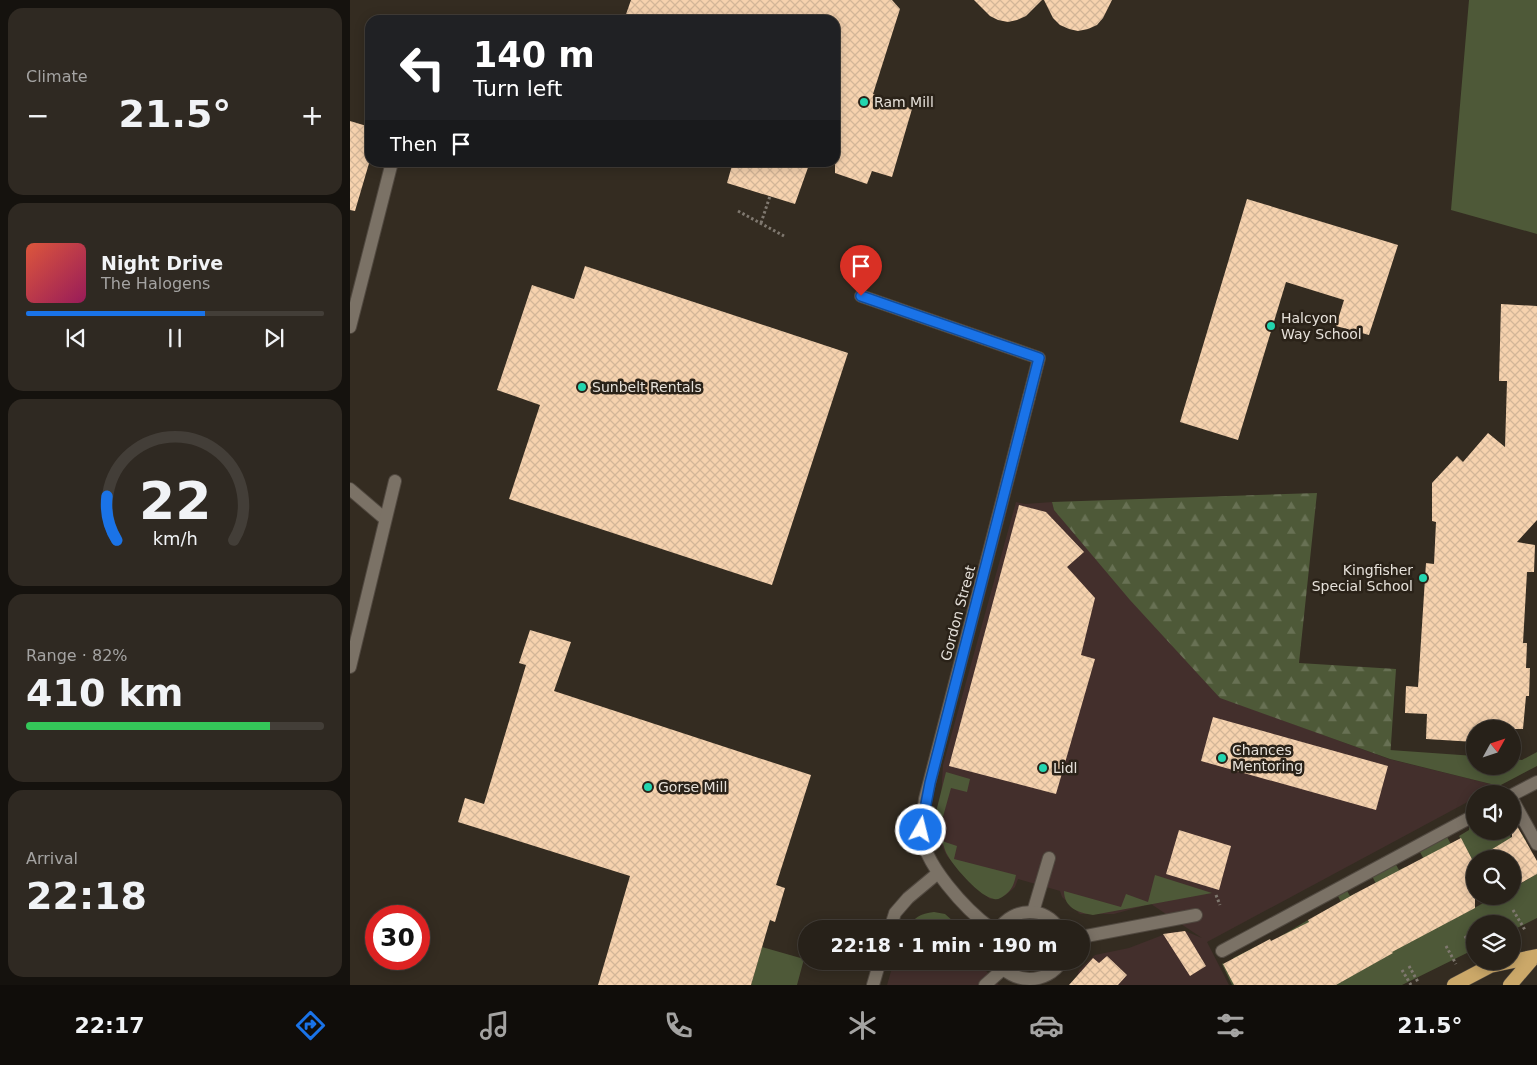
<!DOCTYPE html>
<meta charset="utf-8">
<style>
body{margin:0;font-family:"DejaVu Sans",sans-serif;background:#2f2922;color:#f1f3f6;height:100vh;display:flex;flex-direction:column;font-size:19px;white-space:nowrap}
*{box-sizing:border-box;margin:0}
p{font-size:16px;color:#a4a3a2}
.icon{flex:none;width:28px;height:28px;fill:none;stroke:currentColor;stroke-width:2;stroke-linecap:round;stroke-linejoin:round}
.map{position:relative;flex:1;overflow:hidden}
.drawer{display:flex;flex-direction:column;gap:8px;padding:8px;background:#15120e;width:350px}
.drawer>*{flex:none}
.hud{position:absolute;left:15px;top:15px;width:475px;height:152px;border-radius:15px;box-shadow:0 2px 12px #0003,0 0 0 1px #433e38;background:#202124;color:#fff;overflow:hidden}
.needle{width:32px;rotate:50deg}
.fabs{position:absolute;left:1116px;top:720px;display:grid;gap:10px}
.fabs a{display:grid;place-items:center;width:55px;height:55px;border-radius:50%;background:#272119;box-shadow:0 2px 12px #0003,0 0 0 1px #433e38;font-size:25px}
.speed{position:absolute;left:15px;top:905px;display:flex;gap:10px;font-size:25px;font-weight:700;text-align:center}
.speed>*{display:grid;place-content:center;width:65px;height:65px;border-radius:50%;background:#272119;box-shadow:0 2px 12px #0003,0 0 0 1px #433e38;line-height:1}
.speed .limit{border:8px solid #d22;background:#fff;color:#111}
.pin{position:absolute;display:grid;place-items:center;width:42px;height:42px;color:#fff;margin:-51px -21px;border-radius:50% 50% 50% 0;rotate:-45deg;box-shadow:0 0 5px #0007}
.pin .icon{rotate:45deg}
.me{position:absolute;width:55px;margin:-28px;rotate:8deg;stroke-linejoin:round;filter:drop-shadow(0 0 4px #0008)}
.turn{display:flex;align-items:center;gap:18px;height:105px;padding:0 25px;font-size:22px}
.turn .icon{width:65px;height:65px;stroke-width:2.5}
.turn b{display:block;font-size:35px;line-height:42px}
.then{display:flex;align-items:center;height:48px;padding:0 25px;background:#0003;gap:10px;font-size:19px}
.big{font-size:38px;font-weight:700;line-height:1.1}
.drawer .card{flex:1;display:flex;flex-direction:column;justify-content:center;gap:8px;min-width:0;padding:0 18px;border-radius:15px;background:#2f2922}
.drawer .dial{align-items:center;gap:0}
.dial svg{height:130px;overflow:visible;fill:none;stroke:#433e38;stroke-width:7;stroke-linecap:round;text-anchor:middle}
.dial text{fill:#f1f3f6;stroke:none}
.song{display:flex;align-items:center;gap:15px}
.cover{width:60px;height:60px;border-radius:8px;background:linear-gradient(135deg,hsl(10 70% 55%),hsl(330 70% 35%))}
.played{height:5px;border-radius:2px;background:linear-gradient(90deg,#1a73e8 60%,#433e38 60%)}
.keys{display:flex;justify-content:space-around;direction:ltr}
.heat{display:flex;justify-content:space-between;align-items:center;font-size:28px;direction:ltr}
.charge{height:8px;border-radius:4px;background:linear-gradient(90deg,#34c759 82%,#433e38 0)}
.trip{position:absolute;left:448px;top:920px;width:292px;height:50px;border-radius:25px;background:#272119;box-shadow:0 2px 12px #0003,0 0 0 1px #433e38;font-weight:700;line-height:50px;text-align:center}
.dock{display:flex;height:80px;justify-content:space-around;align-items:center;background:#100d0a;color:#a4a3a2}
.dock .icon{width:35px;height:35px}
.dock .active{color:#1a73e8}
.dock b{font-size:22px;color:#f1f3f6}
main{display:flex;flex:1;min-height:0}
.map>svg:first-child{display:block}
.commercial{fill:#432f2c}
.green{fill:#4e5938;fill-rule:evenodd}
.forest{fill:url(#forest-firs)}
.building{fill:url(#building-cross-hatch)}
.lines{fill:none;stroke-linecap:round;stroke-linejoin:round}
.service-casing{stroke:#514940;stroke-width:14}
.minor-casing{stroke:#514940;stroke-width:14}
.trunk-casing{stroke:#514940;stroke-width:15}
.path{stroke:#7f786f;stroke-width:3;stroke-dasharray:2.5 2.5;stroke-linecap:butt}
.service{stroke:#7b7266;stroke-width:12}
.minor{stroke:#7b7266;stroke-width:12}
.trunk{stroke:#cba869;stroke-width:14}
.route-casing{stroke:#114b97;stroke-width:12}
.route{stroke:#1a73e8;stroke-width:9}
.poi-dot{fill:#23d5af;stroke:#2a2218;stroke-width:2}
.labels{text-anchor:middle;stroke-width:5;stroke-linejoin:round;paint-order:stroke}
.poi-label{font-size:14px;fill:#e6e1da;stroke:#2a2218;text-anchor:start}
.street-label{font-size:14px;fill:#e6e1da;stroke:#2a2218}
</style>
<main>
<section class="drawer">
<div class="card"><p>Climate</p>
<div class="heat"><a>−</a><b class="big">21.5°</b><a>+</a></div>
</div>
<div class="card">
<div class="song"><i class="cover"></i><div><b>Night Drive</b><p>The Halogens</p></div></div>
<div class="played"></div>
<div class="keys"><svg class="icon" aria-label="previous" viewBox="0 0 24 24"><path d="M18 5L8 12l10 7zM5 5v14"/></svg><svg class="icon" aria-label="pause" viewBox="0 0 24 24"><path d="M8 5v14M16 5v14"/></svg><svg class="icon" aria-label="next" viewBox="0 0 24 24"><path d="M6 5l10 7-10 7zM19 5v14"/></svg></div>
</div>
<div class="card dial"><svg viewBox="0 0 100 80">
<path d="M14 69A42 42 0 1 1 86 69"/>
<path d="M14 69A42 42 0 0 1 8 42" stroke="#1a73e8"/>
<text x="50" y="56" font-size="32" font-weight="700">22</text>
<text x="50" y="72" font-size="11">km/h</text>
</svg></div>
<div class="card"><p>Range · 82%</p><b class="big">410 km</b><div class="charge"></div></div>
<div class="card"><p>Arrival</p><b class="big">22:18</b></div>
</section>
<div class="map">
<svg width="1187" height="985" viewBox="0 0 1187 985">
<defs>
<pattern id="forest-firs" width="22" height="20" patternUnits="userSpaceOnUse" patternTransform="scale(1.25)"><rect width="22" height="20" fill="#4e5938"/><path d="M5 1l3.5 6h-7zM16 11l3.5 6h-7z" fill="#687154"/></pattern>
<pattern id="building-cross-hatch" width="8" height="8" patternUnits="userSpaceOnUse" patternTransform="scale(1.25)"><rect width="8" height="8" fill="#f6d2ae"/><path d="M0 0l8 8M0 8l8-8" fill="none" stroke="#d3b698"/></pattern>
</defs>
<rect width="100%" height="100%" fill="#342c21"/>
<path class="commercial" d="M666 502 675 504 702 502 704 510 872 698 1039 759 1149 786 1134 794H1125V798L857 942 879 985H725L729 970 745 955 779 948 818 933 835 931 852 938 798 902 793 906 764 914H730L712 897 710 891 668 879 665 887 656 895 640 899 614 876 597 856 590 842 589 832 593 765Z
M544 961H627L649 985H537Z"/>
<path class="green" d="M1119 0H1187V234L1101 210Z
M1040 750 1125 756V766H1162L1163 759 1172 760 1187 752V766L1149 786 1040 759Z
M596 772 620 779 617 792 601 788 589 831H586L587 808Z
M1125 821V831H1157L1162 839 1172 834 1176 841 1161 849 1152 859H1125V874L1100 921 1139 900 1137 896H1162L1163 888 1187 874V918L1163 930 1162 924H1125V949L1052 985H882L872 964 873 963 881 979 891 973 883 958 911 944 920 961 940 954 931 936 958 920 969 941 991 902 987 894 996 889 1000 896 1006 893 1036 903 1022 876 1045 863 1049 870 1055 867 1067 888 1085 880 1070 852 1097 837 1114 867 1123 862 1109 836 1119 830V824ZM1021 915 1042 953 1005 974Z
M592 841 607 846 604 859 666 875C664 884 662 890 655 895 651 898 648 900 644 899 630 897 605 868 598 856 595 852 594 846 592 841Z
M805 875 862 893 743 915C729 913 714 908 714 891L771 907 776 894 798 902Z
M584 912 595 914 612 929H596L591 925 588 929H572L570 927 569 929H557C564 917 570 914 584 912Z
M412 947 454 959 447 985H401Z"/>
<path class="forest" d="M967 493 949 663 1046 669 1040 759 870 698 780 600 704 510 702 502Z"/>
<path class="building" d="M281 0H542L550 9 523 94 562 109 542 177 522 171 517 184 485 173V20H274Z
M624 0H692L676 16 667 20 658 22 648 20 640 16Z
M694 0H762L753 18 747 25 738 29 728 31 719 29 710 25 703 18Z
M0 121 20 127V160L5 211 0 210Z
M383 162H460L445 204 377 183Z
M897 199 1048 245 1019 335 986 326 994 300 936 282 888 440 830 422Z
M235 266 498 353 422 585 159 499 190 405 147 390 182 285 224 299Z
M1151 304 1187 306V520L1167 542 1185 545 1184 572H1177L1173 643H1177L1176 668H1180L1179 696H1176L1173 729H1125V742L1076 739 1077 714 1055 713 1056 686 1068 687 1076 563 1084 564 1086 522 1082 521V483L1107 456 1113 462 1138 433 1155 447 1157 381H1149Z
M669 505 696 512 734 552 717 567 745 598 731 655 745 659 706 794 599 766Z
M180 630 221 642 204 691 461 775 426 885 435 888 425 922 420 920 401 985H248L280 876 108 822 115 798 134 804 176 665 169 663Z
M863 717 1038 766 1026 810 851 761Z
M1162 817 1187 861V874L1162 888V859H1126L1162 837Z
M829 830 881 846 869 890 816 874Z
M1111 838 1125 865V908L1042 952 1043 953 986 985H884L873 964 920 939 921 941 959 922 958 920 1006 893Z
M835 931 856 966 840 976 813 934Z
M757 956 777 975 768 985H719L743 958 749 963Z"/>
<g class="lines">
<defs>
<path id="service" d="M511 296 689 358 679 397
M0 327 42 162
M0 489 35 519
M1162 795 1187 782
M1162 799 1187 844
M683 912 699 858
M731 937 846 915
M872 951 1125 815
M635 985 652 970"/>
<path id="minor" d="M0 667 45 481
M540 929 545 913 558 898 588 873
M642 929C616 910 572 863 571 830 571 820 574 809 575 799L679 397
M649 929C663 907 696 906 709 929
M647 961C662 985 697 985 712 961
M523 985 530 961"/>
<path id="trunk" d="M1104 985 1140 966 1187 956
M1160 985 1184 957"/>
</defs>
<use href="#service" class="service-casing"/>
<use href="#minor" class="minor-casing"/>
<use href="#trunk" class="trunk-casing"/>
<path class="path" d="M388 211 434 236
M411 223 420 196
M866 895 870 905
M1163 910 1175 930
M1143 921 1145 924
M1115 936 1125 953
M1096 946 1106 964
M1059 966 1068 982
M1052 970 1061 985"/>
<use href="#service" class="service"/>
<use href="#minor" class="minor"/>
<use href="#trunk" class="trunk"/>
</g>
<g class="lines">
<defs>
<path id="route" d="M511 296 689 358 580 783 571 830"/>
</defs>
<use href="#route" class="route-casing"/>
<use href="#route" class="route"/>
</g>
<g class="poi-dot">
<circle cx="514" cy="102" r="5"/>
<circle cx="921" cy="326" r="5"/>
<circle cx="232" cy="387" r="5"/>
<circle cx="1073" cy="578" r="5"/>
<circle cx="872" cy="758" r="5"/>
<circle cx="693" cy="768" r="5"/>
<circle cx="298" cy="787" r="5"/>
</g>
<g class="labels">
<g class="poi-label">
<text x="524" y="107">Ram Mill</text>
<text x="931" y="323">Halcyon<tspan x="931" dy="16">Way School</tspan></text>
<text x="242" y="392">Sunbelt Rentals</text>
<text x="1063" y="575" text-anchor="end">Kingfisher<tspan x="1063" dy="16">Special School</tspan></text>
<text x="882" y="755">Chances<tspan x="882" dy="16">Mentoring</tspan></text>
<text x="703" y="773">Lidl</text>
<text x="308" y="792">Gorse Mill</text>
</g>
<g class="street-label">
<text transform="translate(608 613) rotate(-75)" y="5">Gordon Street</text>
</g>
</g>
</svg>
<div class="fabs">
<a><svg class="needle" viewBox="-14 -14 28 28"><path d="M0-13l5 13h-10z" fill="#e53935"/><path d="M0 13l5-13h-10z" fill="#a4a3a2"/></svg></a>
<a><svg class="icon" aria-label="sound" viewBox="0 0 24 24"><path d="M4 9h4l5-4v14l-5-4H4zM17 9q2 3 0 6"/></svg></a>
<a><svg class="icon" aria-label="search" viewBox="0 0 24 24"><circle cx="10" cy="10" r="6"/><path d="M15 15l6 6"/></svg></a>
<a><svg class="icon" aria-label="layers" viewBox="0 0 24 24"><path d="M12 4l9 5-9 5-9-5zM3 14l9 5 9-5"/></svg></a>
</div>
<div class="speed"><div class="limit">30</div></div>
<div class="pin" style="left:511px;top:296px;background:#d93025"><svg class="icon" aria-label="arrive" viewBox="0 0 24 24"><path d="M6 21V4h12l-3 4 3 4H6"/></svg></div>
<svg class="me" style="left:571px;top:830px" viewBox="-20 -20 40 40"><circle r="17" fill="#1a73e8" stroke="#fff" stroke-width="3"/><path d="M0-11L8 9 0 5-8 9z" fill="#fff"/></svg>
<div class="trip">22:18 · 1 min · 190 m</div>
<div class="hud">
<div class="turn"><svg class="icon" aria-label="left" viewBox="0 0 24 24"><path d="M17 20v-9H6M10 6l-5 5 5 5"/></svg><div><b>140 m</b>Turn left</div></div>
<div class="then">Then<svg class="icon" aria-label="arrive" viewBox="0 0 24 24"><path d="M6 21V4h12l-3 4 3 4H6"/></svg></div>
</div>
</div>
</main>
<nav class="dock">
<b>22:17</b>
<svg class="icon active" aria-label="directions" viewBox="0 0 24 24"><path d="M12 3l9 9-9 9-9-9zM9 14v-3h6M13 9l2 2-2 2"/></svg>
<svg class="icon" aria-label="music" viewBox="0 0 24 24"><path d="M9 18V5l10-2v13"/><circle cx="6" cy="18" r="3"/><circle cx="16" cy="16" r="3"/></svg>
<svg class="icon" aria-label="phone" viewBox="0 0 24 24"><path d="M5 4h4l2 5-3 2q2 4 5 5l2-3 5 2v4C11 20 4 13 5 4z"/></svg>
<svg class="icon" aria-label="climate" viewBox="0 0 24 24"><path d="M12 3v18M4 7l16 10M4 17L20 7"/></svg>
<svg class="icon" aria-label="car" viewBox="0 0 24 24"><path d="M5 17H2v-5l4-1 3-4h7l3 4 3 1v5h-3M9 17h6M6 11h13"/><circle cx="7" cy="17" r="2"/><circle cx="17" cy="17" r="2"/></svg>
<svg class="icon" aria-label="filters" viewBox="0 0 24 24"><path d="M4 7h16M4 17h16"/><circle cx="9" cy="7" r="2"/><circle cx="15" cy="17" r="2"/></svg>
<b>21.5°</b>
</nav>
